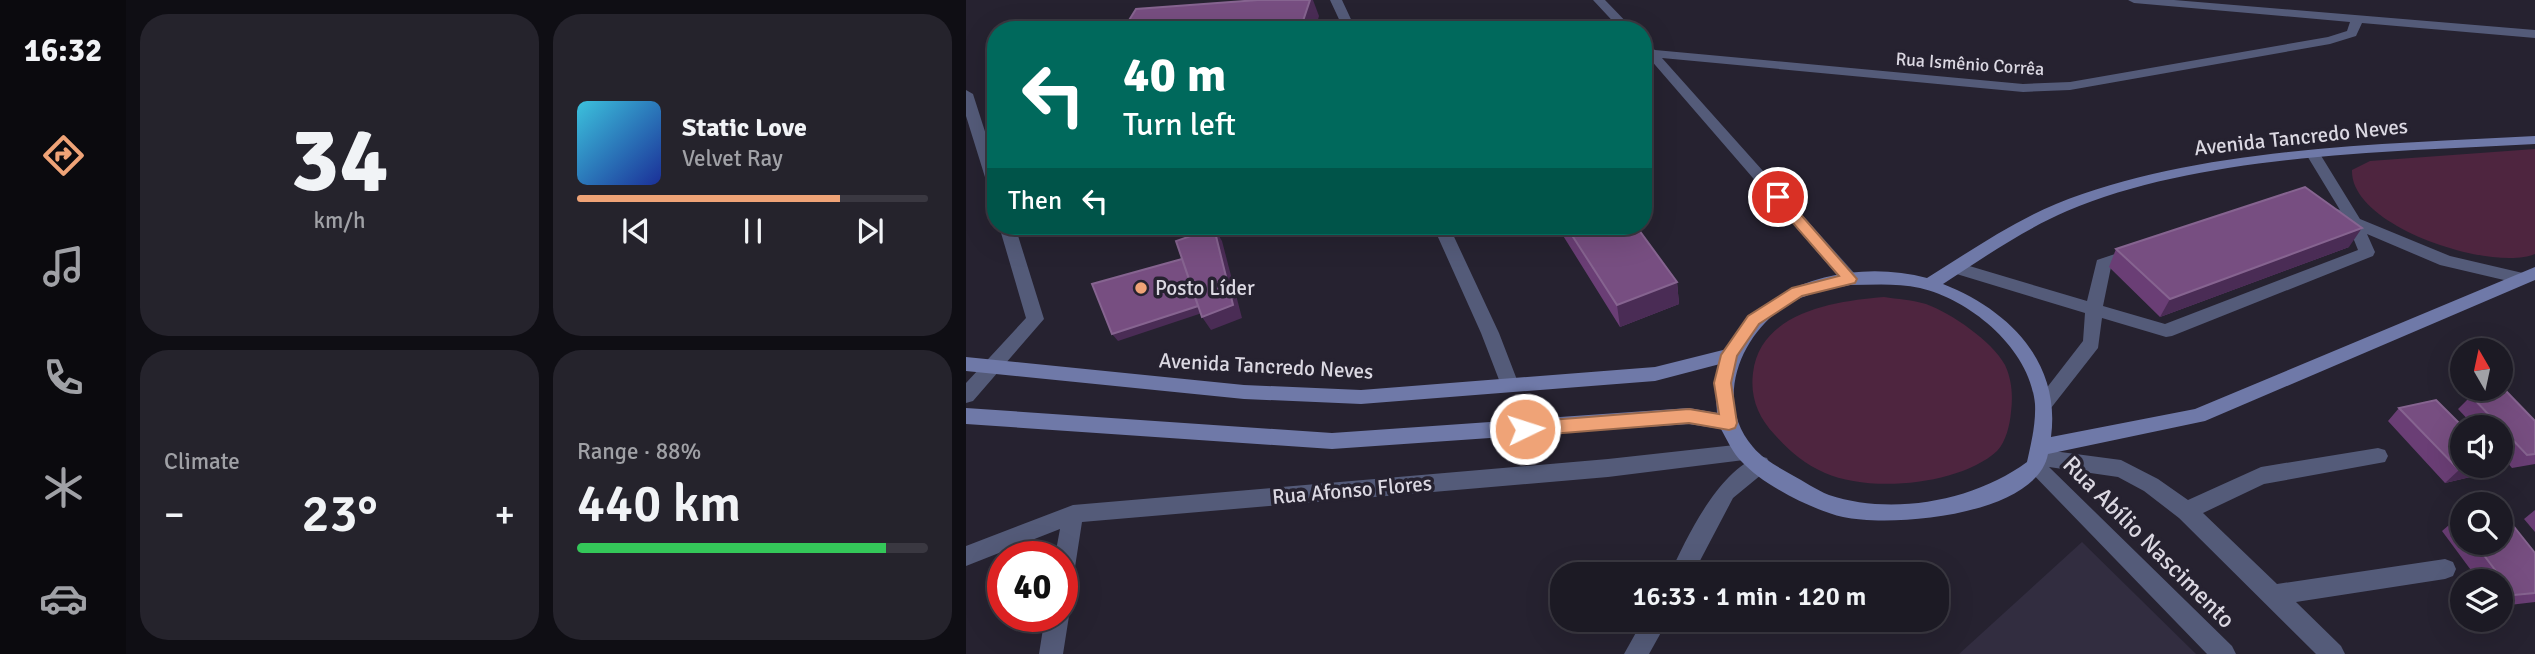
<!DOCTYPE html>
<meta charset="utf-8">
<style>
body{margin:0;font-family:Signika,sans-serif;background:#25232c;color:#f1f3f6;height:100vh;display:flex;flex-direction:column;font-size:26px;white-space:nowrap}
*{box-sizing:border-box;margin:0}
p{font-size:23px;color:#a0a1a6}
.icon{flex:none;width:38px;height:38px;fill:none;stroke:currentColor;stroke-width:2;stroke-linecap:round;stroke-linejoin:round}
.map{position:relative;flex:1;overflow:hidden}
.panel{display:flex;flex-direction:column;gap:14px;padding:14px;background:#0f0e14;width:840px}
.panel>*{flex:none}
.guide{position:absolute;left:21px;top:21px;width:665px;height:214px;border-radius:28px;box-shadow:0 7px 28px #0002,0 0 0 2px #3a3841;background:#00695c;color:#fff;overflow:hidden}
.needle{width:46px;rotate:351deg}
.tools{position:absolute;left:1484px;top:338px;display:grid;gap:14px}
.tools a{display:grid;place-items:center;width:63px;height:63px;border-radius:50%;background:#1c1a24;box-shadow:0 7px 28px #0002,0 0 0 2px #3a3841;font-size:35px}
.speed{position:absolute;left:21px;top:541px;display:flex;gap:14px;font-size:35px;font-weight:700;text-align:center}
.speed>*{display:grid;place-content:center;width:91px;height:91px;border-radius:50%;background:#1c1a24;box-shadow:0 7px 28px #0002,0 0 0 2px #3a3841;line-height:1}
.speed .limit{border:10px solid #d22;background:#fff;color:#111}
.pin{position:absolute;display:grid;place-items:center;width:60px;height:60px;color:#fff;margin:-30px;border:4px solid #fff;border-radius:50%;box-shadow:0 2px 7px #0007}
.me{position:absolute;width:77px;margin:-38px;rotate:86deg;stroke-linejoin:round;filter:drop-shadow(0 0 5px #0008)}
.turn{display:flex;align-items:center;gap:24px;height:147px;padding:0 21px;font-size:32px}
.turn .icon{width:91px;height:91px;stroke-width:2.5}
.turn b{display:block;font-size:49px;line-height:60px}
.then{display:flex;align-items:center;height:66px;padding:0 21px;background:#0003;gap:14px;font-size:26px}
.big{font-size:52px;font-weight:600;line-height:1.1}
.panel .widget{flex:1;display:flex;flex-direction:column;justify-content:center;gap:10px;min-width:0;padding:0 24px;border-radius:28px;background:#25232c}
.panel .dial{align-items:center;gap:0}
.dial b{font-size:91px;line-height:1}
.song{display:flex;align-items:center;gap:21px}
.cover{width:84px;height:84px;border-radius:10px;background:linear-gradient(135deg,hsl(190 70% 55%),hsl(230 70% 35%))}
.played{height:7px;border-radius:4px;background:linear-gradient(90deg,#efa377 75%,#3a3841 75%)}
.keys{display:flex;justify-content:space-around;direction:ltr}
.heat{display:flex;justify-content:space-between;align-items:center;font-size:38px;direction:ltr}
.charge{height:10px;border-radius:5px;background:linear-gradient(90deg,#34c759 88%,#3a3841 0)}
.panel .tiles{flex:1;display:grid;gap:14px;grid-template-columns:repeat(2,1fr)}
.trip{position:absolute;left:584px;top:562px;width:399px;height:70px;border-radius:28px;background:#1c1a24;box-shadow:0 7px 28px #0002,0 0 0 2px #3a3841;font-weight:600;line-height:70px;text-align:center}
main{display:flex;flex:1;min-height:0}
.dock{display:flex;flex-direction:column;width:126px;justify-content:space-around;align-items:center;background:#0b0a0e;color:#a0a1a6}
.dock .icon{width:49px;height:49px}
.dock .on{color:#efa377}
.dock b{font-size:32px;color:#f1f3f6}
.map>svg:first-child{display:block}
.built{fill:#322d40}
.green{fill:#4e253f}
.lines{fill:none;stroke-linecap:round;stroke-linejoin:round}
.lane{fill:#545b79;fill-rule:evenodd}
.street{fill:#545b79;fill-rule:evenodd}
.secondary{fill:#6f79a8;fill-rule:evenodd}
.wall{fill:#6a3e75}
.shaded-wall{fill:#4a2c55}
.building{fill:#774e81;stroke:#866490;stroke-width:2}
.route{fill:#efa377;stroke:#9b6a4d;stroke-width:2}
.poi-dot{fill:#efa377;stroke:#262230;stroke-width:2.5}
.labels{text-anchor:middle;stroke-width:7;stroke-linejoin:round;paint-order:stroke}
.far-street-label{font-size:18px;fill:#dbd8e2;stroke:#262230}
.street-label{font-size:21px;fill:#dbd8e2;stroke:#262230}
.poi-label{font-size:21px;fill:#dbd8e2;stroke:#262230;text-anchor:start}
.near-street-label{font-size:24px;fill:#dbd8e2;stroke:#262230}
</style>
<main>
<nav class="dock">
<b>16:32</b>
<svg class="icon on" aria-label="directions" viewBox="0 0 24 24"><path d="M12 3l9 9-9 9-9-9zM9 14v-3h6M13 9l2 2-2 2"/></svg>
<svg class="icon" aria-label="music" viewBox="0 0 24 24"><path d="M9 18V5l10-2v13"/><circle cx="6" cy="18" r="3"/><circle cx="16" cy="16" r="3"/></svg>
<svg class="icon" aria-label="phone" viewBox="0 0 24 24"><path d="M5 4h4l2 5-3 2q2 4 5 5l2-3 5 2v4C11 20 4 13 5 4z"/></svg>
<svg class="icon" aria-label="climate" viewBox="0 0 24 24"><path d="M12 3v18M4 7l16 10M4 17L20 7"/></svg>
<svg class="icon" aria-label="car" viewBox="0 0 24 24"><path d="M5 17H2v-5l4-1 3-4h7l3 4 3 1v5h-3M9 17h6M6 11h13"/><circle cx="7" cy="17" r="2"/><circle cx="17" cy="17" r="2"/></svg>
</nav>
<section class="panel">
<div class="tiles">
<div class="widget dial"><b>34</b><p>km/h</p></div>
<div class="widget">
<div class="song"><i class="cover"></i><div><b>Static Love</b><p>Velvet Ray</p></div></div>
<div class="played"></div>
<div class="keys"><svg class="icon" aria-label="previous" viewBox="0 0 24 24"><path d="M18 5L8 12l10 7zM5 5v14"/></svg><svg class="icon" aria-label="pause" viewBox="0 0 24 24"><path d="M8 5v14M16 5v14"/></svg><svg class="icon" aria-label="next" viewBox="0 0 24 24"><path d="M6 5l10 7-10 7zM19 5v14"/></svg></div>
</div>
<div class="widget"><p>Climate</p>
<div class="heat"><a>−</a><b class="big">23°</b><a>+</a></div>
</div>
<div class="widget"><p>Range · 88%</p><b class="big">440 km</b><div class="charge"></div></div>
</div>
</section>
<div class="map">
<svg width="1569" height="654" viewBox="0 0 1569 654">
<rect width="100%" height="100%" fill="#262230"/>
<path class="built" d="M1116 542 1230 654H993Z"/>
<path class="green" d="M1569 149V254C1527 272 1384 227 1386 170L1404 161Z
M918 297C931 299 947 300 960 304 985 313 1026 341 1039 365 1046 380 1047 396 1045 412 1044 424 1040 442 1031 451 994 485 904 493 859 473 838 464 823 451 809 435 792 417 784 397 787 373 794 312 869 301 918 297Z"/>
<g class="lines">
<path class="lane" d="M1347 150 1354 154 1394 219 1484 256 1561 274 1563 278 1561 282 1555 284 1474 265 1401 234 1409 252 1407 256 1206 336 1200 337 1136 318 1132 348 1085 408 1078 411 1071 408 1069 403 1117 341 1119 313 984 272 982 268 990 262 1121 301 1131 260 1167 248 1173 249 1175 253 1173 257 1145 267 1137 306 1199 324 1392 250 1382 225 1351 210 1359 205 1374 210 1340 154Z"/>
<path class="street" d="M364 0H376L390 30H378Z
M627 0H639L668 30H655Z
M1162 0H1208L1569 30V38L1396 23 1390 36 1364 44 1104 90 1057 92 696 58 890 275 892 279 884 285 878 283 677 51 678 46 682 45 689 50 1057 84 1104 82 1362 37 1381 31 1384 22 1168 3Z
M0 90 7 94 30 166V195L23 190 0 116Z
M33 226H49L78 319 7 401 0 403V383L60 318Z
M467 226H483L533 333 553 385 551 390H537L535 385 515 333Z
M778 444 785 446 788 452 785 458 778 460 642 477 116 522 107 580 104 587 96 590V556H89L94 529 0 566V546L107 505 642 459Z
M1412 448 1419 450 1422 456 1419 462 1298 484 1237 513 1311 584 1479 559 1487 562 1490 569 1487 576 1479 579 1330 602 1375 646 1379 654H1350L1213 518 1178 491 1152 477 1083 467 1266 646 1270 654H1241L1060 467 1065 451 1072 449 1155 460 1192 479 1222 500 1295 467Z
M794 456 801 458 804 464 801 470 767 498 727 574H704C721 536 753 470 794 456Z
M96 607 103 616 97 654H73L79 616H96Z
M677 620H702L683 654H658Z"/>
<path class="secondary" d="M1569 136V144C1423 152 1236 154 1101 211 1057 230 1017 258 977 284 1043 310 1095 362 1085 437L1229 409 1569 267V280L1239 421 1082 454C1071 515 927 528 877 517 846 510 797 485 775 461 767 453 761 440 755 429L723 424 366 449 0 424V408L366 433 723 408 751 413 749 382 754 364 689 381 395 404 278 399 0 371V357L278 385 395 390 689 367 761 349C798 280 889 259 961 278 1003 252 1044 223 1090 204 1231 147 1419 144 1569 136ZM884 285C907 285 931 283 954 288 1005 300 1064 349 1069 404 1070 424 1065 444 1061 462 1008 501 926 516 863 495 850 490 838 481 826 475 812 467 797 459 787 447 749 403 772 340 815 309 835 294 860 290 884 285Z"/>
</g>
<path class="wall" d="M591 226H670L711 282 713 304 654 327Z
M1383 247 1194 317 1143 267 1150 249Z
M1505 396 1569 421V464L1546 468 1535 455V427H1509L1492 409Z
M1433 408 1496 466H1527L1517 474 1479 483 1422 421Z
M1569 510V532L1558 519Z
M1490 519H1496V542H1535L1569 553V602L1535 606V581H1513L1476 531Z"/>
<path class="shaded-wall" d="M344 0H347L353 16 349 30H334Z
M248 228 256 241 276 318 245 330 236 317Z
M1396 228 1383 247 1194 317 1204 299Z
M218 258 239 312 152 341 146 334Z
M711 282 713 304 654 327 651 305Z
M1514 466H1527L1517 474 1479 483 1493 470Z"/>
<path class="building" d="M292 0H344L334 30H157L170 9Z
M1339 187 1396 228 1204 299 1150 249Z
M600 226H670L711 282 651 305Z
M248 228 267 305 236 317 210 241Z
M216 259 232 306 146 334 126 284Z
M1540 391 1569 421V454L1561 455 1505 396Z
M1470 400 1497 427 1496 466H1514L1493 470 1433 408Z
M1537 513 1569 553V593L1548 595 1508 542H1535V514Z
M1490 519H1496V527Z"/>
<path class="route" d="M812 192 816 193 891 279 889 283 836 296 793 324 771 356 765 383 771 423 769 428 763 430 723 423 559 436 553 434 551 429 553 424 559 422 723 409 753 414 748 383 755 355 782 316 826 288 873 276 807 200V193Z"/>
<circle class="poi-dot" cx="175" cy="288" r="7"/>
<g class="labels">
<g class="far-street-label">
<text transform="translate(1004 64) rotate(4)" y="6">Rua Ismênio Corrêa</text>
</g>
<g class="street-label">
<text transform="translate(1335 137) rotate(-6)" y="7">Avenida Tancredo Neves</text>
<text transform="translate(300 366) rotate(3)" y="7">Avenida Tancredo Neves</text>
<text transform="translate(386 490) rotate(-5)" y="7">Rua Afonso Flores</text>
</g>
<g class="poi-label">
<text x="189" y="295">Posto Líder</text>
</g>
<g class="near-street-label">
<text transform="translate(1183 542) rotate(45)" y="8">Rua Abílio Nascimento</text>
</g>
</g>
</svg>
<div class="tools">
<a><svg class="needle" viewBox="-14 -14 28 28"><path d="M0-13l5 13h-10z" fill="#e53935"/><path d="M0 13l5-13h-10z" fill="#a0a1a6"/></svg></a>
<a><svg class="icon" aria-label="sound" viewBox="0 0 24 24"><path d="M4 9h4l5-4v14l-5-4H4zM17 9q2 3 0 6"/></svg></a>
<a><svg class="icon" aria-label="search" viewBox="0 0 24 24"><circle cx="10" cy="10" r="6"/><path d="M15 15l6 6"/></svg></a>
<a><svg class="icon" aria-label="layers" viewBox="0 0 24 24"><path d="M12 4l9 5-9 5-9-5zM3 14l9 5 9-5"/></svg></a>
</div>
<div class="speed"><div class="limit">40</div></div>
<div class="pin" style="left:812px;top:197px;background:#d93025"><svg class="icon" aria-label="arrive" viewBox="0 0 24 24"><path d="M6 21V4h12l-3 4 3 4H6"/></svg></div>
<svg class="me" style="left:559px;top:429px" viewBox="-20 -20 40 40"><circle r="17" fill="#efa377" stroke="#fff" stroke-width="3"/><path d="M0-11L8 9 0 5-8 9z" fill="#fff"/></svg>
<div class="trip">16:33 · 1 min · 120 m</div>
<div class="guide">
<div class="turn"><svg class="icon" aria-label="left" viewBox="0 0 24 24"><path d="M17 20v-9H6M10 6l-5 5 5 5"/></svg><div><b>40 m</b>Turn left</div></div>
<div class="then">Then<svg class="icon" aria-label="left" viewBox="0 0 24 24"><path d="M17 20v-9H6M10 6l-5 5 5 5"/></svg></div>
</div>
</div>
</main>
